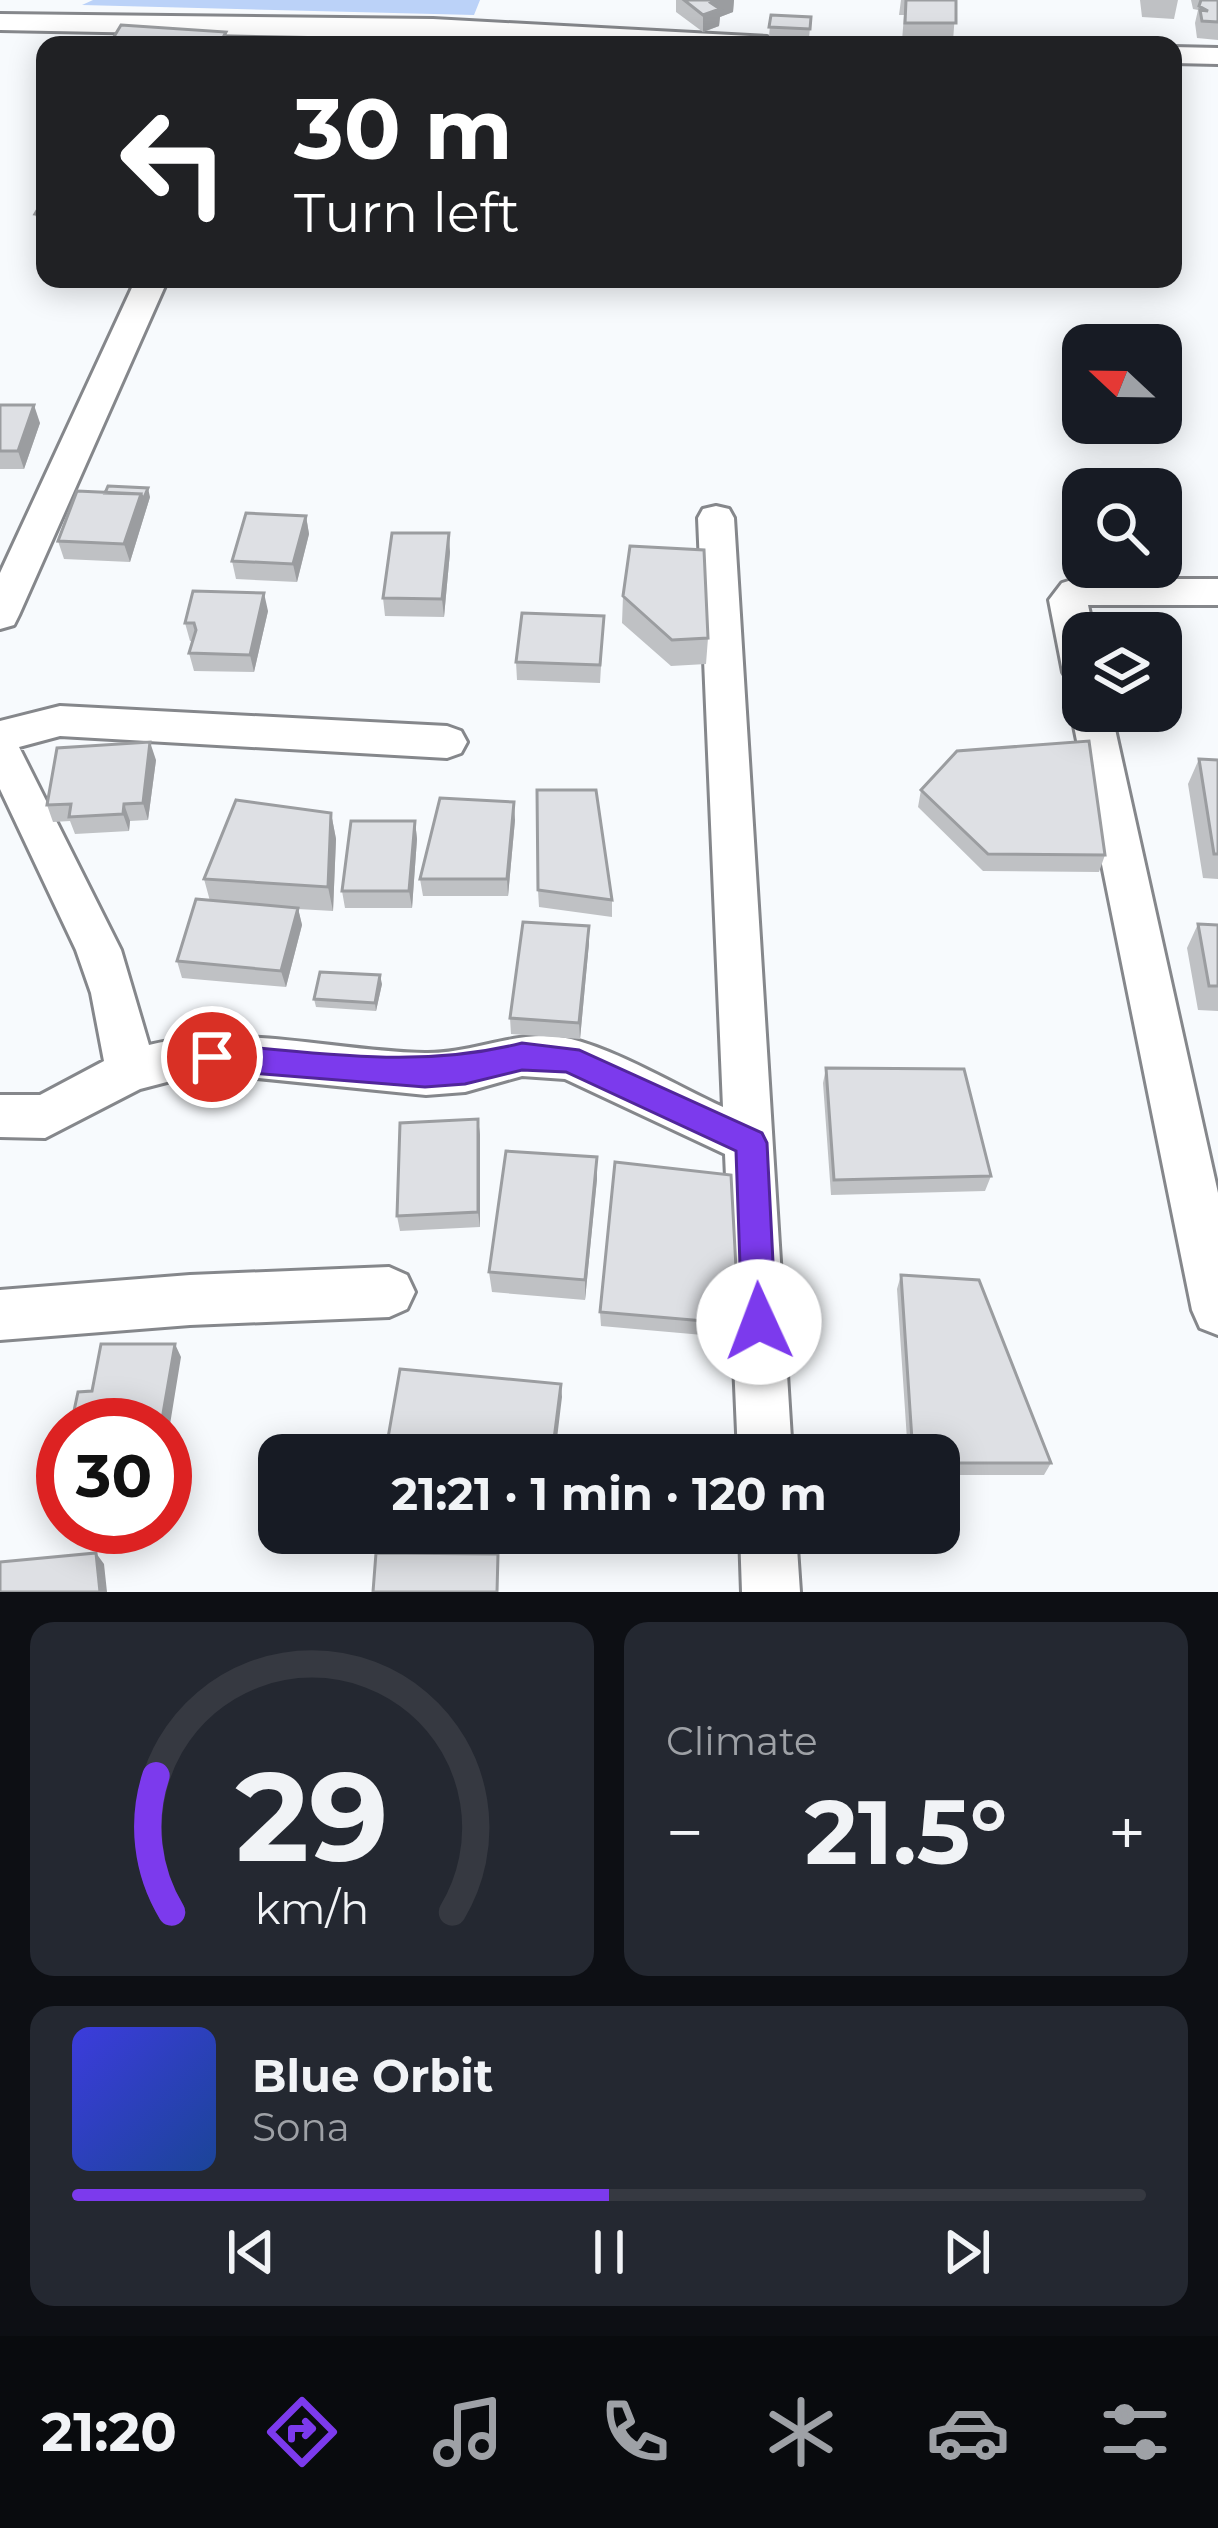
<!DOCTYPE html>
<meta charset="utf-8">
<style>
body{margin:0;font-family:Montserrat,sans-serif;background:#242831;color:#f1f3f6;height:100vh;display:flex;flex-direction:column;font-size:45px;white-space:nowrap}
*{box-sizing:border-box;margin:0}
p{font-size:39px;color:#9ea1a6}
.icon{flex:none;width:66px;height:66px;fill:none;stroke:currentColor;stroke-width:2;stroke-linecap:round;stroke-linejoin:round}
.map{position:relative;height:1592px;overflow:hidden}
.sheet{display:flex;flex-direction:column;gap:30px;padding:30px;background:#0d0f14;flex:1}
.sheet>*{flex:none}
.hud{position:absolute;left:36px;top:36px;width:1146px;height:252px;border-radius:24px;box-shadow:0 6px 30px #0003;background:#202124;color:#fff;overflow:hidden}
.needle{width:78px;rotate:292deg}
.fabs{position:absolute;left:1062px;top:324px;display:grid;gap:24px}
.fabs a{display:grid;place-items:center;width:120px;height:120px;border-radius:24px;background:#171b24;box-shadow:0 6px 30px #0003;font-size:60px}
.speed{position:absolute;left:36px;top:1398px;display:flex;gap:24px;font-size:60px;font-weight:700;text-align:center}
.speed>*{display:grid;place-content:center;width:156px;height:156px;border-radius:50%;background:#171b24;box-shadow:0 6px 30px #0003;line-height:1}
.speed .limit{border:18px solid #d22;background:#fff;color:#111}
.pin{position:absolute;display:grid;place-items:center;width:102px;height:102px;color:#fff;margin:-51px;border:6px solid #fff;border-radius:50%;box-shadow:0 3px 12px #0007}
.me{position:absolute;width:132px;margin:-66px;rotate:358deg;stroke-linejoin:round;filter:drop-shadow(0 0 9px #0008)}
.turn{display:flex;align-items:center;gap:42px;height:252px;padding:0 60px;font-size:54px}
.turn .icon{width:156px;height:156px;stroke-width:2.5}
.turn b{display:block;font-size:84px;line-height:102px}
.big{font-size:90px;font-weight:700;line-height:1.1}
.sheet .tile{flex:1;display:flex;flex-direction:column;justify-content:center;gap:18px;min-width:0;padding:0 42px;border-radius:24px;background:#242831}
.sheet .dial{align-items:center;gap:0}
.dial svg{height:312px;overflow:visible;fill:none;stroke:#363941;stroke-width:7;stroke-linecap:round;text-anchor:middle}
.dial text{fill:#f1f3f6;stroke:none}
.song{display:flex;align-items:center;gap:36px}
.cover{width:144px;height:144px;border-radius:18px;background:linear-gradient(135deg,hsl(240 70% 55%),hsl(220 70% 35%))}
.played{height:12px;border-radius:6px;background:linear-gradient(90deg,#7c3aed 50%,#363941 50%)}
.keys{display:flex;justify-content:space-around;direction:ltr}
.heat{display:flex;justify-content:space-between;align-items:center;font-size:66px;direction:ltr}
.sheet .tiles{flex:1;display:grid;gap:30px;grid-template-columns:1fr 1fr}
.tile:last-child{grid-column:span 2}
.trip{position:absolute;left:258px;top:1434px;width:702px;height:120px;border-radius:24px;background:#171b24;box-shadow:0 6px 30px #0003;font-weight:700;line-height:120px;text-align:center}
.menu{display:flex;height:192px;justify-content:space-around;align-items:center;background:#090b0e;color:#9ea1a6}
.menu .icon{width:84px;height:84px}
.menu .active{color:#7c3aed}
.menu b{font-size:54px;color:#f1f3f6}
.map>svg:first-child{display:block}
.green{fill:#bbd2f8}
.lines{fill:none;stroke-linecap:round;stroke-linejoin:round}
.street-casing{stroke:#85878b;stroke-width:6}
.street{fill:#fff;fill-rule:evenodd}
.wall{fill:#bfc1c4}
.shaded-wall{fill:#9b9da0}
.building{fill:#dee0e4;stroke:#9b9da0;stroke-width:3}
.route{fill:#7c3aed;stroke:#51269a;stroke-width:3}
</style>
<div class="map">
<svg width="1218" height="1592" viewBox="0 0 1218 1592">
<rect width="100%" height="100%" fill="#f7fafd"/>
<path class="green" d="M93 0H480L474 15 82 5Z"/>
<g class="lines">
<defs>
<path id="street" d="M0 14 433 19 767 37 781 45 0 30Z
M1173 47 1218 48V64L1173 63Z
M136 279H168L19 615 14 625 0 629V573Z
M716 506 729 509 734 518 792 1455H738L725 1154 565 1079 522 1076 465 1092 426 1095 238 1076 186 1077 140 1089 45 1138 0 1137V1095H40L104 1061 91 993 76 950 0 789V721L60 706 447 726 461 731 467 742 461 753 447 758 60 736 19 747 121 950 149 1045C241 1023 332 1051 425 1053 475 1054 521 1027 571 1039 619 1051 677 1086 723 1107L698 518 703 509Z
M1075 579H1218V605H1088L1094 633H1083V687L1069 682 1063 672 1049 600 1062 583Z
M1083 698V711H1111L1218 1193V1335L1200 1328 1192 1310 1071 711Z
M389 1267 407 1275 415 1292 407 1309 389 1317 190 1325 0 1340V1290L190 1275Z
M740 1533H796L800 1592H742Z"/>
</defs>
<use href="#street" class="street-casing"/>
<use href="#street" class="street"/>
</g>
<path class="wall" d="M676 0H734L733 12 720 17 719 26 703 32 676 12Z
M901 0H956L953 41H902L904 15H899Z
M1140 0H1178L1174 19 1142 17Z
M1191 0H1218V40L1197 38 1195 23 1198 10 1193 9Z
M771 15 811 17 809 38 769 36Z
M45 197V232H41L35 214Z
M0 405 40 423 24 469H0Z
M150 497 130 562 64 559 58 541Z
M306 516 309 534 297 582 236 579 232 561Z
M450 552 444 617 385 616 383 598Z
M623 596 708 638 706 664 671 666 622 623Z
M268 611 254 672 194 671 189 653 193 641H190L185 623Z
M604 616 600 683 517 680 516 662Z
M1199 759 1218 760V879L1203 878 1188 784Z
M156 760 148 820 130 821 129 831 75 834 70 821 53 822 47 805Z
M921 790 1105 855 1099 872 983 871 918 807Z
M331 813 336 839 333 911 298 909 302 925 286 987 182 978 177 961 210 901 204 879Z
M515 820 508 896H423L420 879Z
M415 821 417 839 412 908H345L342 891Z
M538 890 612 900V917L539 907Z
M1198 924 1218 925V1011L1198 1010 1187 948Z
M589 943 580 1039 511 1034 510 1018Z
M382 984 376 1011 316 1007 314 999Z
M826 1068 991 1176 985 1191 831 1195 823 1083Z
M478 1119 480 1135V1227L400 1231 397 1216Z
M597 1157V1179L585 1300 492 1292 489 1272Z
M901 1275 1051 1463 1044 1475H939V1455H908L897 1289Z
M600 1312 739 1324 737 1338 601 1326Z"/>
<path class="shaded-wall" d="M719 0H734L733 12 720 17 719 26 703 32V15L711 3Z
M226 32 228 45H219Z
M34 405 40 423 24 469 18 451Z
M148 488 150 497 130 562 124 544 141 494Z
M306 516 309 534 297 582 293 564Z
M449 533 450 552 444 617 442 599Z
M264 593 268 611 254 672 250 655Z
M150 742 156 760 148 820 143 803Z
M514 802 515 820 508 896 507 879Z
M124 804 130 821 129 831 123 814Z
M331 813 336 839 333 911 328 887Z
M415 821 417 839 412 908 409 891Z
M298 908 302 925 286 987 281 971Z
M589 926V943L580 1039 579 1023Z
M380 975 382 984 376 1011 375 1003Z
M478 1119 480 1135V1227L478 1212Z
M597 1157V1179L585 1300V1280Z
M175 1344 181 1357 165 1455V1425H161Z
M561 1384 562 1397 555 1455H552Z
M96 1553 104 1564 107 1592H100Z"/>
<path class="building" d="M684 0H719L711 3 720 9 703 15Z
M906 0H956V23H905Z
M1201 0H1218V22L1202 21 1200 10 1208 11 1199 6Z
M771 15 811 17 810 29 769 27Z
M121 25 226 32 219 45H153L155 41H147L145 45H109Z
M45 197V215L35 214Z
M0 405H34L18 451H0Z
M108 486 148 488 143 500 141 494 105 493Z
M77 491 141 494 124 544 58 541Z
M246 513 306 516 293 564 232 561Z
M392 533H449L442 599 383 598Z
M630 546 704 550 708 638 672 640 623 596Z
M193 591 264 593 250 655 189 653 196 630 194 623H185Z
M522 613 604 616 600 665 516 662Z
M1089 741 1105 855 988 854 921 790 957 751Z
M150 742 143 803 124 804 123 814 69 817 71 804 47 805 57 748Z
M1199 759 1218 760V854H1214Z
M537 790H596L612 900 538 890Z
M440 798 514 802 507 879H420Z
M236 800 331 813 328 887 204 879Z
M351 821H415L409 891H342Z
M196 899 298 908 281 971 177 961Z
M523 922 589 926 579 1023 510 1018Z
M1198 924 1218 925V986H1209Z
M320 972 380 975 375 1003 314 999Z
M826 1068 964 1069 991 1176 834 1180Z
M478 1119V1212L397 1216 400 1123Z
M506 1151 597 1157 585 1280 489 1272Z
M615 1162 731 1175 739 1324 600 1312Z
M901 1275 979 1280 1051 1463H939V1455H913Z
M101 1344H175L161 1425H71L78 1392 92 1391Z
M400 1369 561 1384 552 1455H385Z
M96 1553 100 1592H0V1562Z
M376 1553 498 1554 497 1592H373Z"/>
<path class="route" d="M522 1043 579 1050 762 1133 767 1143 776 1322 771 1333 759 1338 747 1333 742 1322 736 1151 566 1072 522 1070 465 1084 425 1087 212 1070 201 1066 197 1057 201 1047 212 1044C320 1052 415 1070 522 1043Z"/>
</svg>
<div class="fabs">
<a><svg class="needle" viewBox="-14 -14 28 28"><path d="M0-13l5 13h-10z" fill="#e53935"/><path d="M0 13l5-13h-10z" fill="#9ea1a6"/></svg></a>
<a><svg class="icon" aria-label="search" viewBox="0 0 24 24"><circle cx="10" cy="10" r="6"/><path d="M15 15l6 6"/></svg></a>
<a><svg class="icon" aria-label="layers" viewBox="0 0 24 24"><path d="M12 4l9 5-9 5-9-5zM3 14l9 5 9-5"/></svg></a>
</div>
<div class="speed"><div class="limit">30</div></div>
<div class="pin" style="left:212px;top:1057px;background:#d93025"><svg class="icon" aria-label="arrive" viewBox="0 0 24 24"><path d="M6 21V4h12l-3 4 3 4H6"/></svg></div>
<svg class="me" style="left:759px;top:1322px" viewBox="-20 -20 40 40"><circle r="19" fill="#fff"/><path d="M0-13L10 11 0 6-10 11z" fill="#7c3aed"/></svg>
<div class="trip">21:21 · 1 min · 120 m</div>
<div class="hud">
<div class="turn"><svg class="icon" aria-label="left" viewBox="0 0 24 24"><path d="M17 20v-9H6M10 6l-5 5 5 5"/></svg><div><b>30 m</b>Turn left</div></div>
</div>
</div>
<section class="sheet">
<div class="tiles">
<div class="tile dial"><svg viewBox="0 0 100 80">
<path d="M14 69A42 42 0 1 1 86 69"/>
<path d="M14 69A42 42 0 0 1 10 34" stroke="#7c3aed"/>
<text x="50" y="56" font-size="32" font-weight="700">29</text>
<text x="50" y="72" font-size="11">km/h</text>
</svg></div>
<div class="tile"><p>Climate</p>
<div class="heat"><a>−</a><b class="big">21.5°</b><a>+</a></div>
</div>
<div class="tile">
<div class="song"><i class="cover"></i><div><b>Blue Orbit</b><p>Sona</p></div></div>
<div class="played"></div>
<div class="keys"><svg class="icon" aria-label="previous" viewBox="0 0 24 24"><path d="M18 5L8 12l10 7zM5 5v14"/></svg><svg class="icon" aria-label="pause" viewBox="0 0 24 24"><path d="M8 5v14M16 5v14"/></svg><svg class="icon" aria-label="next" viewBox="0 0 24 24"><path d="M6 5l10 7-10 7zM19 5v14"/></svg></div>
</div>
</div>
</section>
<nav class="menu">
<b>21:20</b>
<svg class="icon active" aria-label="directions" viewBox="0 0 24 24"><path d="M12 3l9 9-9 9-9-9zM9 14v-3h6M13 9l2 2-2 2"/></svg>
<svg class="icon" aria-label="music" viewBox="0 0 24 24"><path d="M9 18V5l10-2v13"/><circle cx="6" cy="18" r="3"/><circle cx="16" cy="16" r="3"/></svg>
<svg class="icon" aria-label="phone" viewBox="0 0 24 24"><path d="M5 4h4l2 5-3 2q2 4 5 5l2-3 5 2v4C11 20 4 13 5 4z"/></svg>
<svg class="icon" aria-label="climate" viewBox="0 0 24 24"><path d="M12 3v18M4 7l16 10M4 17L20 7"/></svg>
<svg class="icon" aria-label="car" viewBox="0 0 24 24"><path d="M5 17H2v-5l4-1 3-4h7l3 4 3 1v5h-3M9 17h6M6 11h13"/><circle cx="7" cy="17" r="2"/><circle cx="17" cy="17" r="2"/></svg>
<svg class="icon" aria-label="filters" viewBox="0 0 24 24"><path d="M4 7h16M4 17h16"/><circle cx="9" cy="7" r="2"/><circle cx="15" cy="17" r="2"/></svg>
</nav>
